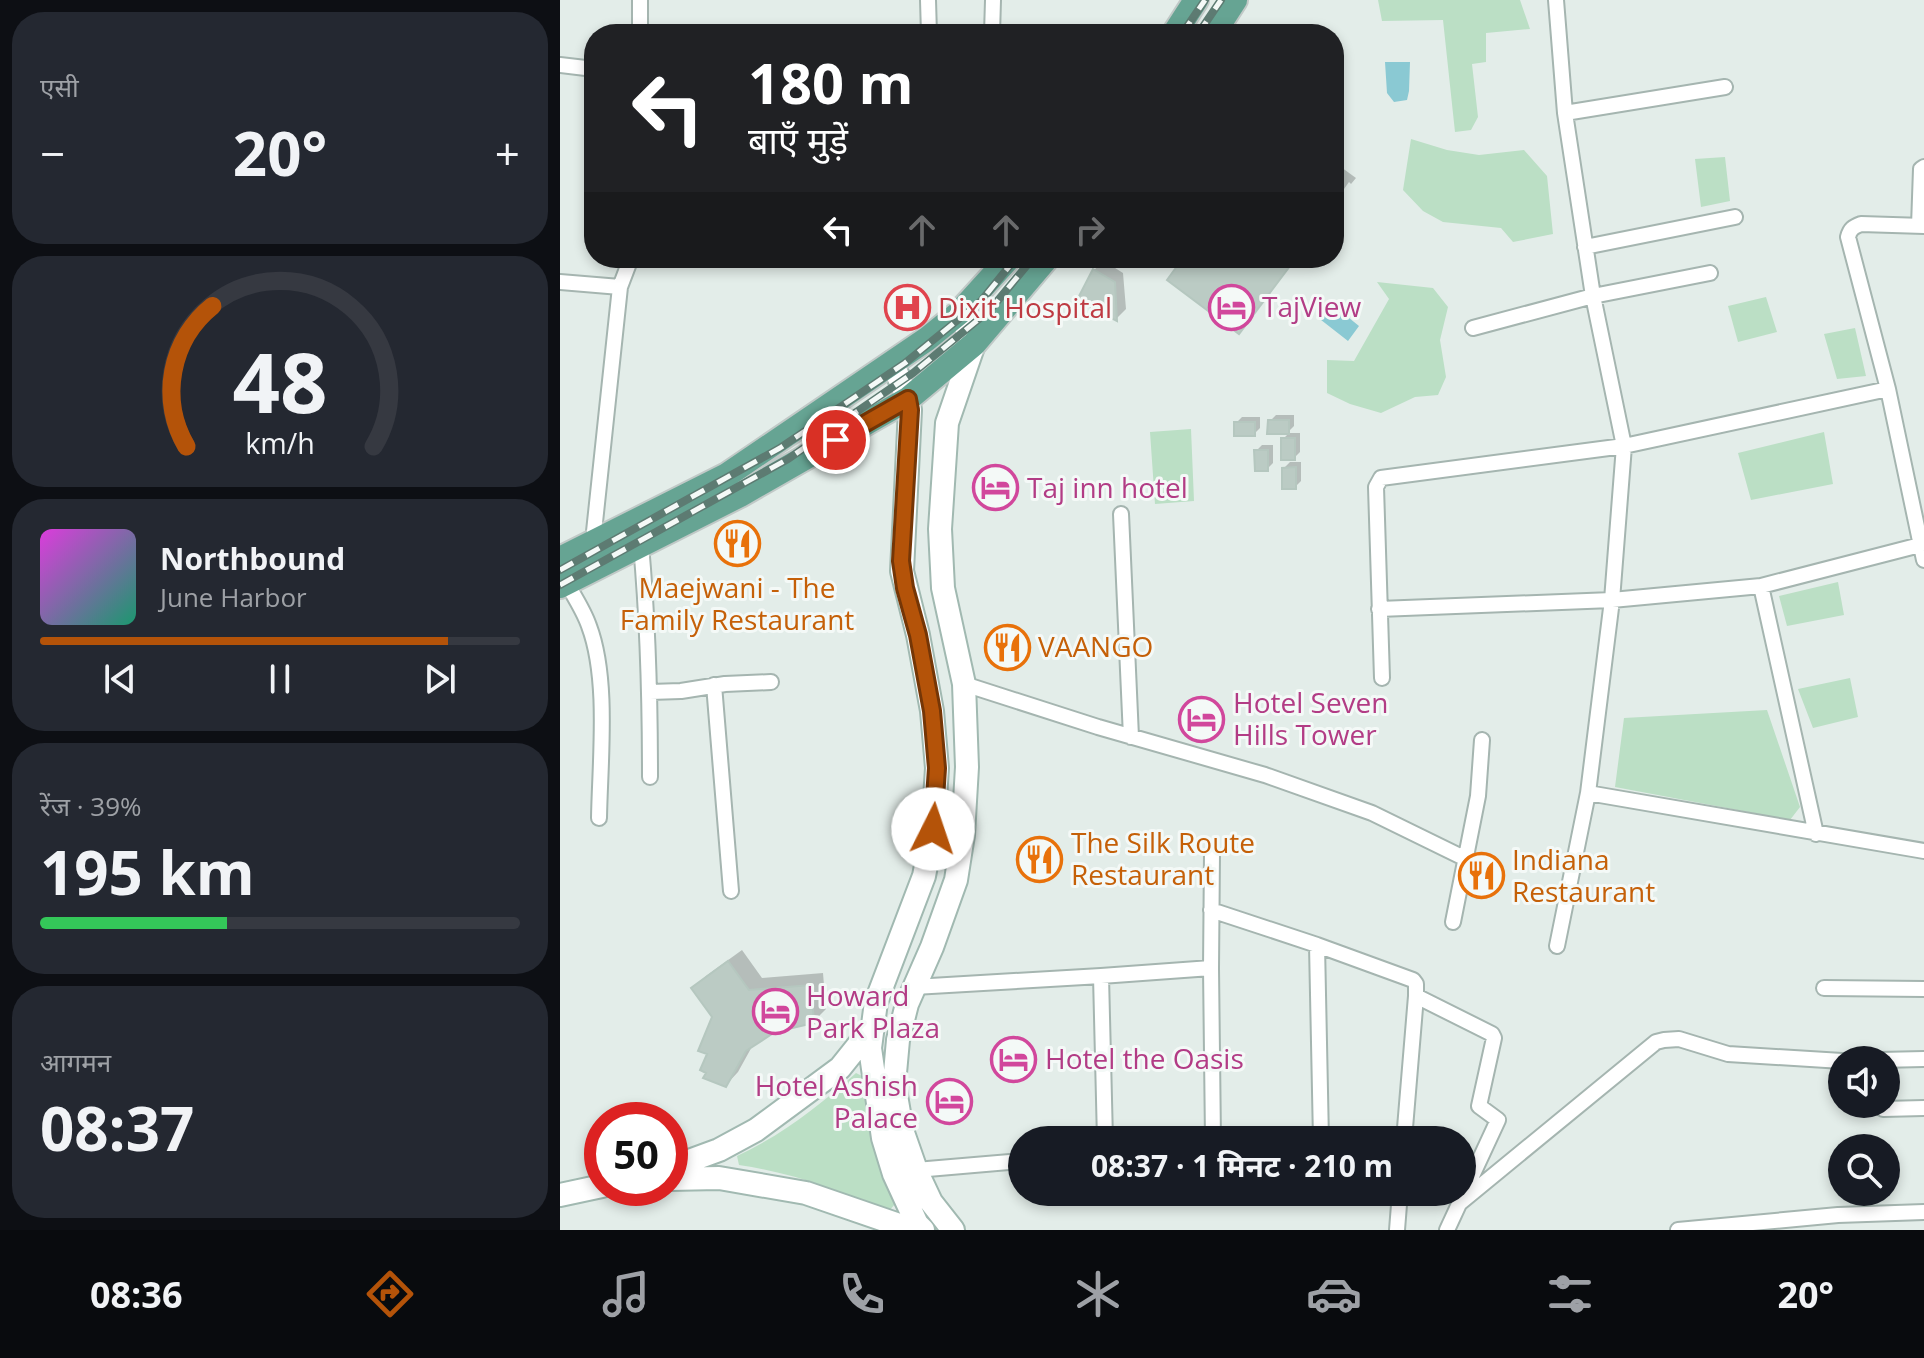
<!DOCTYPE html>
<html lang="hi">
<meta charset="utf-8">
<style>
body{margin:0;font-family:"Open Sans","Noto Sans Devanagari",sans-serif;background:#242831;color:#f1f3f6;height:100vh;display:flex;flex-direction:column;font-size:30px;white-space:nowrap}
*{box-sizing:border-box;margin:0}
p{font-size:26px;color:#9ea1a6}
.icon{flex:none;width:44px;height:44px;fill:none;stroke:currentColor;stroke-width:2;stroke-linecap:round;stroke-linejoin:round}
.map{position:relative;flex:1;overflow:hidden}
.side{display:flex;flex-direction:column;gap:12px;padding:12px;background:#0d0f14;width:560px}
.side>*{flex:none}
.banner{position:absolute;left:24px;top:24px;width:760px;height:244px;border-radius:32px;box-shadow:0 4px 12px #0003;background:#202124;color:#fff;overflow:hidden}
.tools{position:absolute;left:1268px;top:1046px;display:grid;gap:16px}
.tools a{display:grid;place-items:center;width:72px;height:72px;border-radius:50%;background:#171b24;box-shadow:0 4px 12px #0003;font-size:40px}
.speed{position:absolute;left:24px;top:1102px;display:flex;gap:16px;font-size:40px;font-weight:700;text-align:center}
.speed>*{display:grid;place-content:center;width:104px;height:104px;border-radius:50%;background:#171b24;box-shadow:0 4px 12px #0003;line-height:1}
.speed .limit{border:12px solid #d22;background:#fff;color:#111}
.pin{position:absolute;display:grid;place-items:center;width:68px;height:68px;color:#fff;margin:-34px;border:4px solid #fff;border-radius:50%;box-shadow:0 2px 8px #0007}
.me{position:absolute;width:88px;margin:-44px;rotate:4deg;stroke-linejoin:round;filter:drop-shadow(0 0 6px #0008)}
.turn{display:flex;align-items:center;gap:28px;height:168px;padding:0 32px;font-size:36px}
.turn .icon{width:104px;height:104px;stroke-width:2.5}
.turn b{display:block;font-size:56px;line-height:68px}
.lanes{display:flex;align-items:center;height:76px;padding:0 32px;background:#0003;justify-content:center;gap:40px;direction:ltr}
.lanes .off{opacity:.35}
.big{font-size:60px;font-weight:700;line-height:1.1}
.side .widget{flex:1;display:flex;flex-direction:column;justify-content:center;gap:12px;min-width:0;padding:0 28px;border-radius:32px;background:#242831}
.side .dial{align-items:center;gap:0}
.dial svg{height:208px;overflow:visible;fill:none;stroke:#363941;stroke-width:7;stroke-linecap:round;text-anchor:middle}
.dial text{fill:#f1f3f6;stroke:none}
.song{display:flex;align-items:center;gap:24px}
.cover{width:96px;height:96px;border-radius:12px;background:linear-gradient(135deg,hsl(300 70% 55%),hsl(160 70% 35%))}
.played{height:8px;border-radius:4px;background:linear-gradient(90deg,#b45309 85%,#363941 85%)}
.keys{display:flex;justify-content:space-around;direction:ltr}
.heat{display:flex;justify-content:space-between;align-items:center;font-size:44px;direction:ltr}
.charge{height:12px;border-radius:6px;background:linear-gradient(90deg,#34c759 39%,#363941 0)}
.trip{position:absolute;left:448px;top:1126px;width:468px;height:80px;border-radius:40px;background:#171b24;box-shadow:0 4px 12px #0003;font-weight:700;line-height:80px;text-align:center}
.menu{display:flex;height:128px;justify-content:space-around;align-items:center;background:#090b0e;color:#9ea1a6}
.menu .icon{width:56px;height:56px}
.menu .current{color:#b45309}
.menu b{font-size:36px;color:#f1f3f6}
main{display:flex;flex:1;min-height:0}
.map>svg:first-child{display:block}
.green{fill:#bbdfc5}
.water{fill:#8ac9d3}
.shadow{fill:#0003}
.building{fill:#bbcbc4;stroke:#b5c7bf;stroke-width:2}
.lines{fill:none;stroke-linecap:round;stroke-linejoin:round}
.street-casing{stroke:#a5b5b0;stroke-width:18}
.secondary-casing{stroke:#a1b9b1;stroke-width:26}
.primary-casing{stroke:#c1c9c7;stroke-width:28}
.street{stroke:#fff;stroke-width:14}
.secondary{stroke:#fff;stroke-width:22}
.primary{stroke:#66a493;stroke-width:24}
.rail-casing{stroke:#5d7b72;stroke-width:8}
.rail{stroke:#f4f9f7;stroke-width:5;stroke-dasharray:15;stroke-linecap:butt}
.route-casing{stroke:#753606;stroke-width:20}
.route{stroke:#b45309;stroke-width:14}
.labels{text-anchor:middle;stroke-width:6;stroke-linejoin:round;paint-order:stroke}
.hotel-label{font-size:28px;fill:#b23c85;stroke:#f4f9f7;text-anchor:start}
.health-label{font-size:28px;fill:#be3a42;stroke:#f4f9f7;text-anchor:start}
.food-label{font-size:28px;fill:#c56008;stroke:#f4f9f7;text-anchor:start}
</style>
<main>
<section class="side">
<div class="widget"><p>एसी</p>
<div class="heat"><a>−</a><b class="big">20°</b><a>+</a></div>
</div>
<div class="widget dial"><svg viewBox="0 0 100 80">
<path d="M14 69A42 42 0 1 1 86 69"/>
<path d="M14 69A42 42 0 0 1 24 15" stroke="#b45309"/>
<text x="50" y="56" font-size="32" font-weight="700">48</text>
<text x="50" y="72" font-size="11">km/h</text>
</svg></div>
<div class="widget">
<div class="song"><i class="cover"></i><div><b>Northbound</b><p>June Harbor</p></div></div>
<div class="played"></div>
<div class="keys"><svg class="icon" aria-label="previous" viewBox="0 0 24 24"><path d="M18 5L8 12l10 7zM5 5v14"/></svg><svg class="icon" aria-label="pause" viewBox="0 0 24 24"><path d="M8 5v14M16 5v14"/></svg><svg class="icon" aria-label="next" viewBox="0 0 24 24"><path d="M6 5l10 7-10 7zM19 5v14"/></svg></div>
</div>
<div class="widget"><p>रेंज · 39%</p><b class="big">195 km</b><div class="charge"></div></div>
<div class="widget"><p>आगमन</p><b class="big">08:37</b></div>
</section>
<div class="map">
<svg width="1364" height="1230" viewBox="0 0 1364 1230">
<rect width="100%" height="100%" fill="#e3ede9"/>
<path class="green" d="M818 0H960L970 29 926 33V62L912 64 918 117 911 130 895 132 883 20 822 21Z
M851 139 887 150 919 155 964 150 987 176 993 234 953 242 941 228 883 222 863 211 843 190Z
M1165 157 1170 201 1141 207 1135 159Z
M817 282 873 288 888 307 880 340 886 377 878 395 855 397 821 413 790 404 767 393V360L794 361 829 299Z
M1206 297 1217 332 1178 342 1168 306Z
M1295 328 1306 376 1277 379 1264 334Z
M631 429 634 501 595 504 590 432Z
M1264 432 1273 484 1191 500 1178 453Z
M1278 582 1284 615 1227 626 1219 596Z
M1290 678 1298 717 1253 728 1238 689Z
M1207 710 1240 807 1230 820 1055 787 1064 718Z
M296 1073 304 1077 305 1106 313 1142 336 1203 328 1212C278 1190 234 1173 179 1165L177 1156C222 1135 259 1106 296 1073Z"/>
<path class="water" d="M825 62H850L849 91 847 100 834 102 827 93Z
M768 301 799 326 788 341 756 316Z"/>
<path class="shadow" d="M774 162 796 178 791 184 789 182 774 203Z
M544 261 563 273 566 309 557 318 520 299 534 270Z
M716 415H734V426L728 432 710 421Z
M682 417H700V428L694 434 676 423Z
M729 433H740V452L734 458 723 439Z
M702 445H713V463L707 469 696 451Z
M730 462H741V481L735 487 724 468Z
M182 950 202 978 263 973 266 1009 253 1022 214 1030 194 1043 178 1072 166 1085 149 1053 154 1017 134 988 146 976Z"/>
<path class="building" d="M623 258H736L679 334 607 280Z
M533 269 555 282 557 321 517 300Z
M708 420H729V434H707Z
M674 422H695V436H674Z
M721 438H735V460H721Z
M694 450H708V471H695Z
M736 467V489H722V468Z
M168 961 189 990 251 985 254 1023 215 1032 186 1051 166 1087 143 1078 146 1073 140 1070 147 1054 138 1051 152 1017 131 988Z"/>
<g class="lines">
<defs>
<path id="street" d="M80 0V34
M368 0 369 34
M432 34 433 0
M0 65 34 69
M1005 113 1165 87
M1359 226 1361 169 1364 167
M1364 226 1301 224C1293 227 1290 229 1288 237L1328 389 1364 560
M1025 247 1175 217
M1150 273 1033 296 1064 446 1052 600 1028 793 1364 851
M0 282 60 287
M913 328 1033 296 1005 113 996 0
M561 514 571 737
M35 545 33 541 60 287 71 258
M81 545C88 622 90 699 90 777
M6 582C14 596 24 611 29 626 49 679 40 760 39 818
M1201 586 1256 834
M819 609 1052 600 1201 586 1360 545
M822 678 816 487 821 478 1064 446 1328 389
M404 684 538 727 705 775 812 813 906 859
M154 685 171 891
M90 692 121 691 165 684 211 682
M652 853 651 968 653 1140
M651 910 757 945 853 980 856 984V996L844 1140
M893 922 918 796 922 740
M757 945 761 1140
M997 946 1028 793
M541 976 545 1140
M354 987 541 976 651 968
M1264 988 1364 989
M856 996 932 1034 934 1038 919 1106 938 1120 887 1230
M1319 1060 1364 1059
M1323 1109 1364 1108
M356 1170 462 1161
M901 1202 1096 1042 1104 1040 1119 1039 1168 1054 1282 1061
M837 1230 840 1192
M1118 1230 1278 1215 1364 1212"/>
<path id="secondary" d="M332 362 348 399 350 410 342 571 358 635 372 711 377 768 373 829 364 876 316 1002 310 1048 323 1138 334 1174 357 1224 363 1230
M110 1168 159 1150 196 1130 280 1068 312 1028
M110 1179 159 1178 246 1193 336 1224 348 1230
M0 1195 42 1186
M393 1230 371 1202 356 1170 342 1130 334 1084 338 1040 347 1004 372 947 396 880 403 835 407 767 404 684 383 588 380 529 387 423 414 344 399 313"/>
<path id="primary" d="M614 34 636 0
M653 34 675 0
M0 559 167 475 367 339 399 313 449 258
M0 586 180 495 348 399 414 344 487 258"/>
</defs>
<use href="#street" class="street-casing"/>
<use href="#secondary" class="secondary-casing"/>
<use href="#primary" class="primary-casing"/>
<use href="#street" class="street"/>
<use href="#secondary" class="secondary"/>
<use href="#primary" class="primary"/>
<defs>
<path id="rail" d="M622 34 645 0
M638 34 661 0
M0 570 220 448 345 363 421 301 456 258
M0 585 228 459 353 373 430 310 473 258"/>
</defs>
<use href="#rail" class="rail-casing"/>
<use href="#rail" class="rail"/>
</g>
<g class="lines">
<defs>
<path id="route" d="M276 440 348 399 350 410 341 561 345 588 358 635 372 711 377 768 373 829"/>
</defs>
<use href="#route" class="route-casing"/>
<use href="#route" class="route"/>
</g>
<defs>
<symbol id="hotel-ring" viewBox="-11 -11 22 22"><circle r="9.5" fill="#f4f9f7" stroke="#d1479c" stroke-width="1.5"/><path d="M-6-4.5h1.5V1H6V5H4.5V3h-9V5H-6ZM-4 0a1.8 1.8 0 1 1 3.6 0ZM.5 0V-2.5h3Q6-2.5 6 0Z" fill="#d1479c"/></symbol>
<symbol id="hospital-ring" viewBox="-11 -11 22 22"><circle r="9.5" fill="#f4f9f7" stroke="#e0444e" stroke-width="1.5"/><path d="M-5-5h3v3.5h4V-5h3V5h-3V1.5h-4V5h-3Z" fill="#e0444e"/></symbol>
<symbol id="restaurant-ring" viewBox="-11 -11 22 22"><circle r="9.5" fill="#f4f9f7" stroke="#e8710a" stroke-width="1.5"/><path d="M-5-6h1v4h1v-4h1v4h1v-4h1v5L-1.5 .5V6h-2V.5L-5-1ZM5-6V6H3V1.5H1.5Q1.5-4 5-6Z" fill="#e8710a"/></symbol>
</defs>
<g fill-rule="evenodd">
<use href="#hotel-ring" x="646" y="282" width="51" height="51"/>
<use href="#hospital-ring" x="322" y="282" width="51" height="51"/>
<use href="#hotel-ring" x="410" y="462" width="51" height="51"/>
<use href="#restaurant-ring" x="152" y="518" width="51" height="51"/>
<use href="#restaurant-ring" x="422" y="622" width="51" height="51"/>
<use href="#hotel-ring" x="616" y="694" width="51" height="51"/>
<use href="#restaurant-ring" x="454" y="834" width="51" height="51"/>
<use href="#restaurant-ring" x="896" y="850" width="51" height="51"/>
<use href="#hotel-ring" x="190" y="986" width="51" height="51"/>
<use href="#hotel-ring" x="428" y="1034" width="51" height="51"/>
<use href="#hotel-ring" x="364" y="1076" width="51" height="51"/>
</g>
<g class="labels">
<g class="hotel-label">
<text x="702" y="317">TajView</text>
<text x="467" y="498">Taj inn hotel</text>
<text x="673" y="713">Hotel Seven<tspan x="673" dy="32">Hills Tower</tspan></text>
<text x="246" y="1006">Howard<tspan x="246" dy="32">Park Plaza</tspan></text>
<text x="485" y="1069">Hotel the Oasis</text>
<text x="358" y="1096" text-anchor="end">Hotel Ashish<tspan x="358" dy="32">Palace</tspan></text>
</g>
<g class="health-label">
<text x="378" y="318">Dixit Hospital</text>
</g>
<g class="food-label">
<text x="177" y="598" text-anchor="middle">Maejwani - The<tspan x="177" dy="32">Family Restaurant</tspan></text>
<text x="478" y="657">VAANGO</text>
<text x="511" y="853">The Silk Route<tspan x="511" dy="32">Restaurant</tspan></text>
<text x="952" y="870">Indiana<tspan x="952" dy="32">Restaurant</tspan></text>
</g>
</g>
</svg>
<div class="tools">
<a><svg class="icon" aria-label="sound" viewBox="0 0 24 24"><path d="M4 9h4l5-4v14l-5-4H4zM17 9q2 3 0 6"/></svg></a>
<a><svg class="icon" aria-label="search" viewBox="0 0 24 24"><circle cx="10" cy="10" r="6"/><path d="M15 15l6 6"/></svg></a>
</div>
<div class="speed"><div class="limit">50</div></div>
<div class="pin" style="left:276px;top:440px;background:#d93025"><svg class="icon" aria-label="arrive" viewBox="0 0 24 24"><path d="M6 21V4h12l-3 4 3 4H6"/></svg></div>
<svg class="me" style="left:373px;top:829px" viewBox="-20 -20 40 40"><circle r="19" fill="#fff"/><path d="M0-13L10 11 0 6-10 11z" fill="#b45309"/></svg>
<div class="trip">08:37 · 1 मिनट · 210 m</div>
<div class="banner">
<div class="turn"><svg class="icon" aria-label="left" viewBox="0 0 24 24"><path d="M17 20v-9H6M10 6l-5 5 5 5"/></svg><div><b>180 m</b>बाएँ मुड़ें</div></div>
<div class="lanes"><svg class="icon" aria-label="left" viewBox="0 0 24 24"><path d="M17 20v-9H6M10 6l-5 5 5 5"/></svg><svg class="icon off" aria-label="ahead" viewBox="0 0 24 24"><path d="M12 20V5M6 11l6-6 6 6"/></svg><svg class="icon off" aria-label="ahead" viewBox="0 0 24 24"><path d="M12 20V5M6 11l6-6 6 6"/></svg><svg class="icon off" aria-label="right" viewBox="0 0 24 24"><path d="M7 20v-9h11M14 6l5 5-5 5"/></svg></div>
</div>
</div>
</main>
<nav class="menu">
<b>08:36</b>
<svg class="icon current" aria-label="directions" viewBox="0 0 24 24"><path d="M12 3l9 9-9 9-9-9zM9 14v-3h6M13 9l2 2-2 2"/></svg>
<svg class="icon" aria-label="music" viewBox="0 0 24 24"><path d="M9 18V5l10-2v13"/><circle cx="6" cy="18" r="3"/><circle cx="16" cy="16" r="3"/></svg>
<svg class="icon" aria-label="phone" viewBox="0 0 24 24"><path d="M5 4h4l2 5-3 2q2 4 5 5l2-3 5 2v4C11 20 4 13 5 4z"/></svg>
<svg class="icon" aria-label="climate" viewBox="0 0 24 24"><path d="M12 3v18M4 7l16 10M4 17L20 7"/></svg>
<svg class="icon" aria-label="car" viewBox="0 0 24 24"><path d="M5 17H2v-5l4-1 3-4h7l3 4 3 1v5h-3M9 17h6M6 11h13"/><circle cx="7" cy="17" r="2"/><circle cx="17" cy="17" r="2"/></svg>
<svg class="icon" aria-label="filters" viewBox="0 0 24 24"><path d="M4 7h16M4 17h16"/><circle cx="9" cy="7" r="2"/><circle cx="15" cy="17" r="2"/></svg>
<b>20°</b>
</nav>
